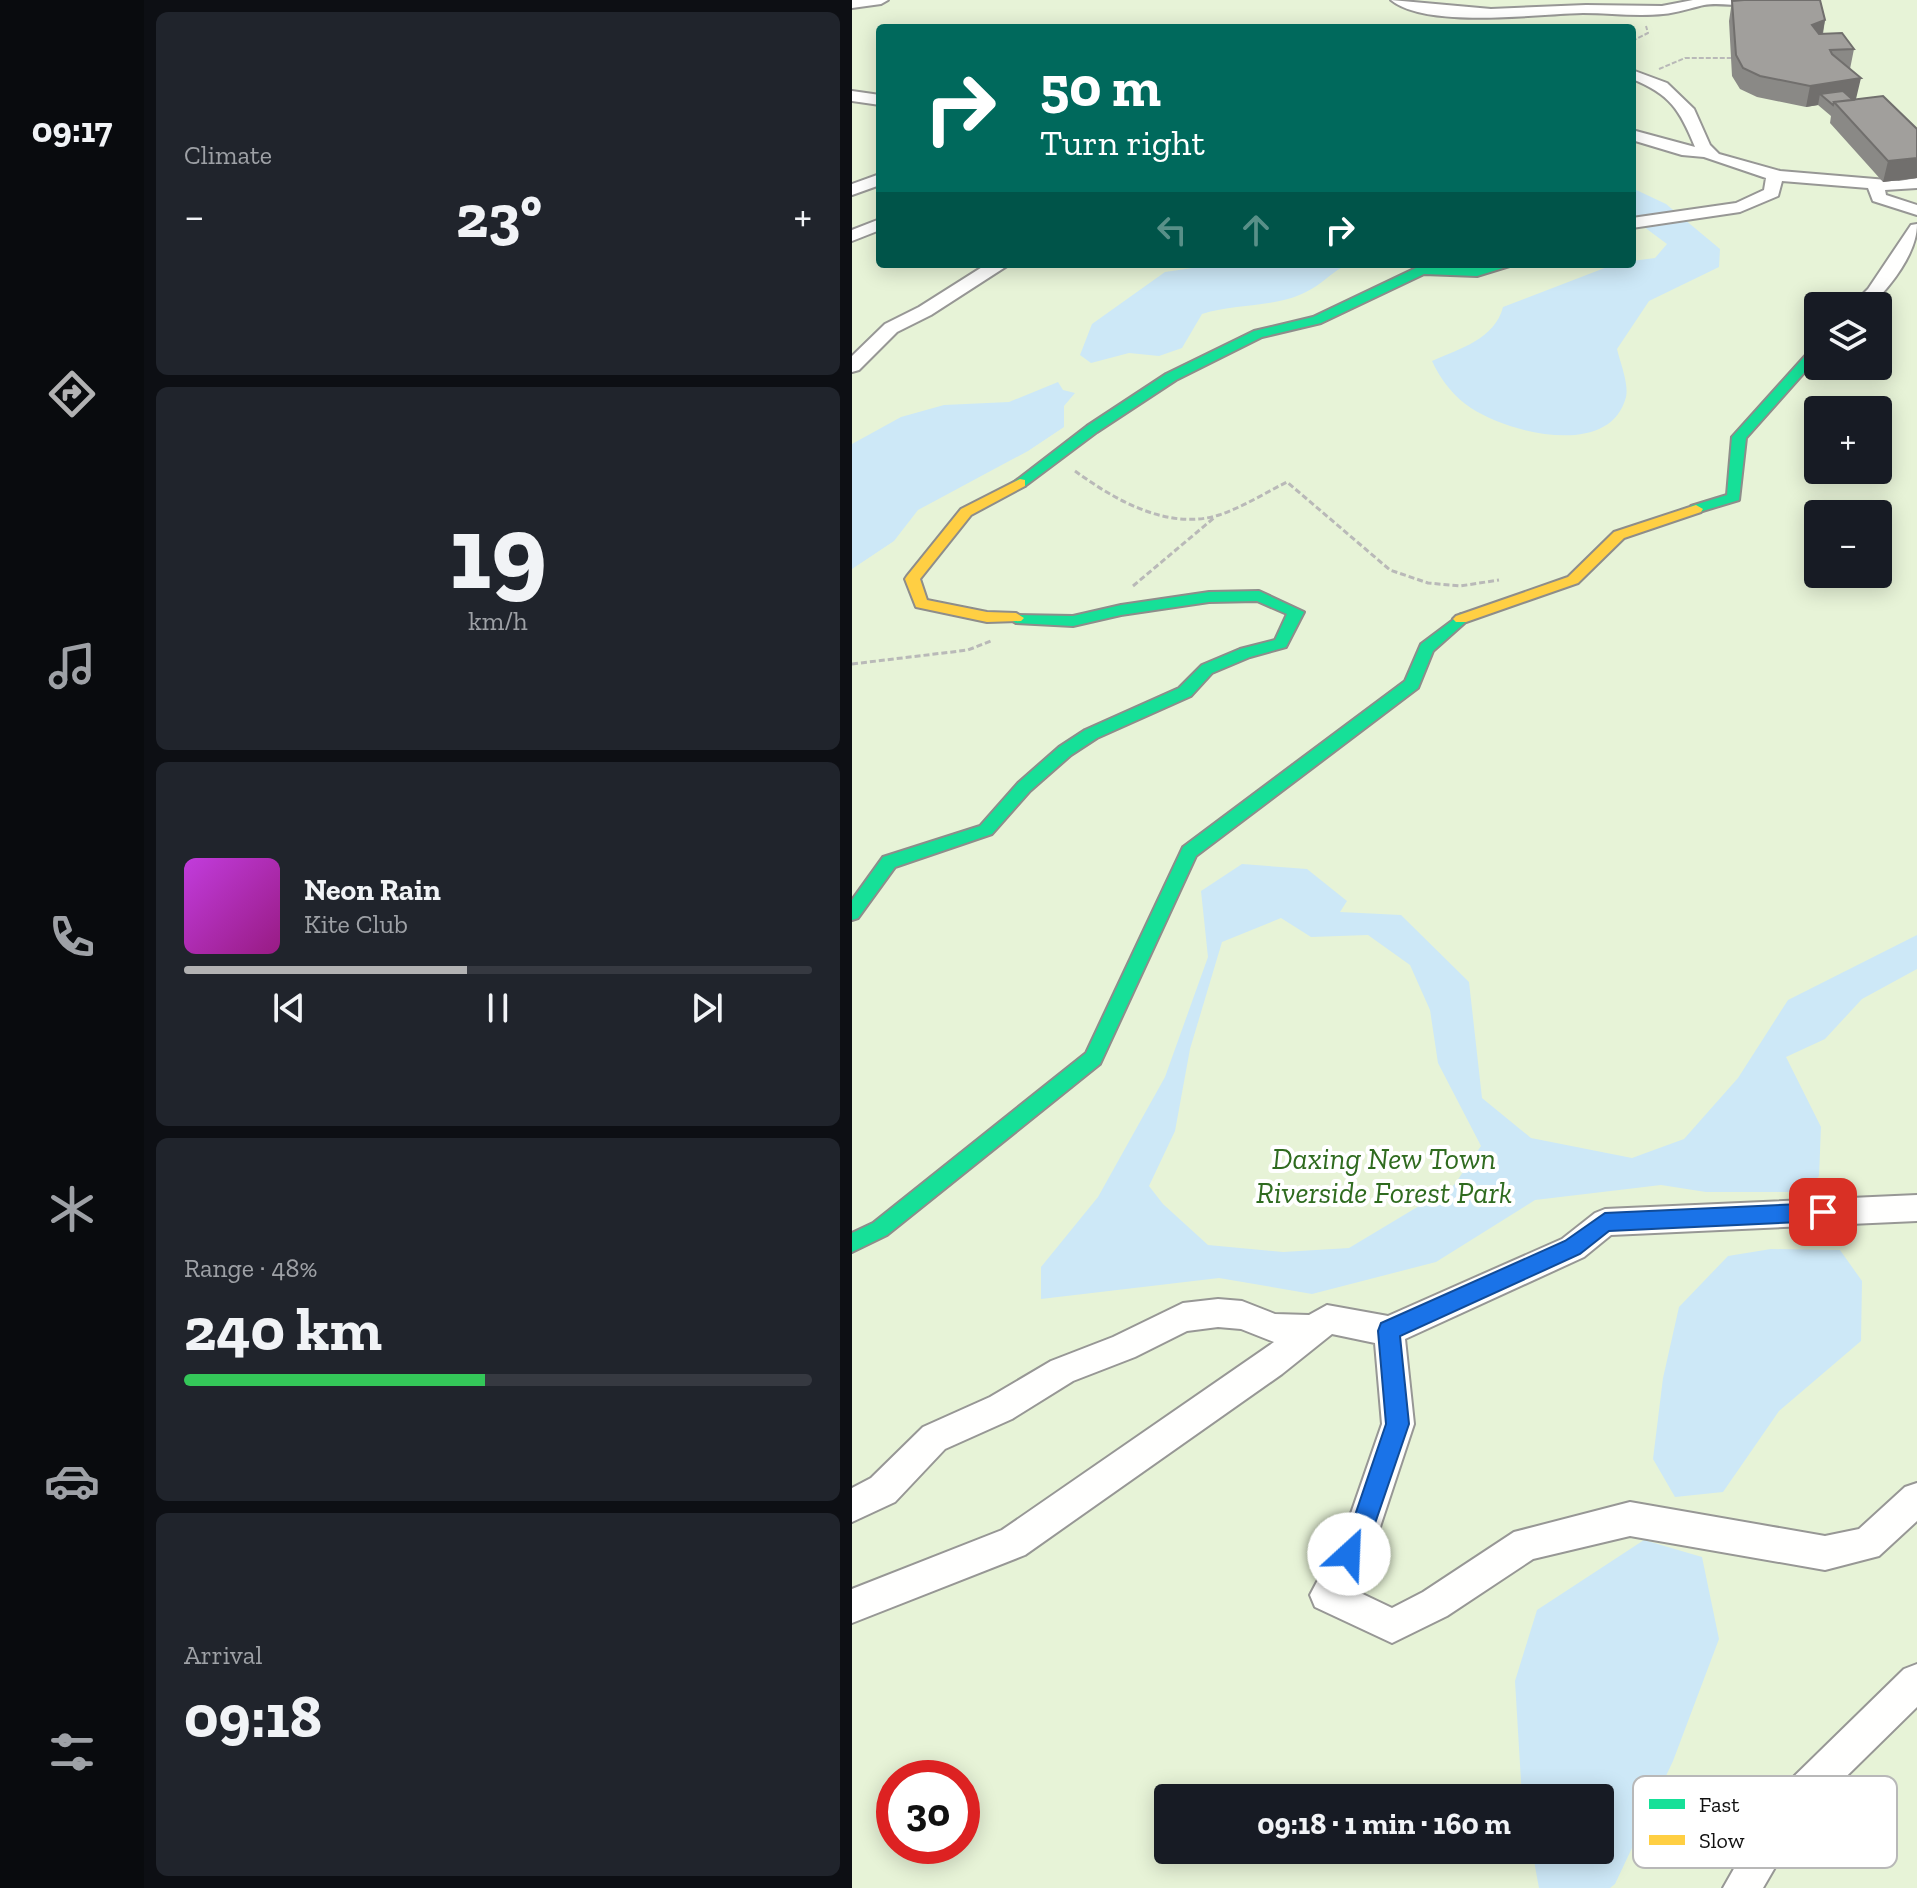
<!DOCTYPE html>
<meta charset="utf-8">
<style>
body{margin:0;font-family:"Zilla Slab",serif;background:#20242c;color:#f1f3f6;height:100vh;display:flex;flex-direction:column;font-size:30px;white-space:nowrap}
*{box-sizing:border-box;margin:0}
p{font-size:26px;color:#9ea1a6}
.icon{flex:none;width:44px;height:44px;fill:none;stroke:currentColor;stroke-width:2;stroke-linecap:round;stroke-linejoin:round}
.map{position:relative;flex:1;overflow:hidden}
.side{display:flex;flex-direction:column;gap:12px;padding:12px;background:#0d0f14;width:708px}
.side>*{flex:none}
.guide{position:absolute;left:24px;top:24px;width:760px;height:244px;border-radius:8px;box-shadow:0 4px 20px #0003;background:#00695c;color:#fff;overflow:hidden}
.controls{position:absolute;left:952px;top:292px;display:grid;gap:16px}
.controls a{display:grid;place-items:center;width:88px;height:88px;border-radius:8px;background:#171b24;box-shadow:0 4px 20px #0003;font-size:40px}
.speed{position:absolute;left:24px;top:1760px;display:flex;gap:16px;font-size:40px;font-weight:700;text-align:center}
.speed>*{display:grid;place-content:center;width:104px;height:104px;border-radius:50%;background:#171b24;box-shadow:0 4px 20px #0003;line-height:1}
.speed .limit{border:12px solid #d22;background:#fff;color:#111}
.pin{position:absolute;display:grid;place-items:center;width:68px;height:68px;color:#fff;margin:-34px;border-radius:16px;box-shadow:0 4px 12px #0006}
.me{position:absolute;width:88px;margin:-44px;rotate:25deg;stroke-linejoin:round;filter:drop-shadow(0 0 6px #0008)}
.turn{display:flex;align-items:center;gap:28px;height:168px;padding:0 32px;font-size:36px}
.turn .icon{width:104px;height:104px;stroke-width:2.5}
.turn b{display:block;font-size:56px;line-height:68px}
.lanes{display:flex;align-items:center;height:76px;padding:0 32px;background:#0003;justify-content:center;gap:40px;direction:ltr}
.lanes .off{opacity:.35}
.big{font-size:60px;font-weight:800;line-height:1.1}
.side .card{flex:1;display:flex;flex-direction:column;justify-content:center;gap:12px;min-width:0;padding:0 28px;border-radius:12px;background:#20242c}
.side .dial{align-items:center;gap:0}
.dial b{font-size:104px;line-height:1}
.song{display:flex;align-items:center;gap:24px}
.cover{width:96px;height:96px;border-radius:12px;background:linear-gradient(135deg,hsl(290 70% 55%),hsl(310 70% 35%))}
.played{height:8px;border-radius:4px;background:linear-gradient(90deg,#b2b2b3 45%,#363941 45%)}
.keys{display:flex;justify-content:space-around;direction:ltr}
.heat{display:flex;justify-content:space-between;align-items:center;font-size:44px;direction:ltr}
.charge{height:12px;border-radius:6px;background:linear-gradient(90deg,#34c759 48%,#363941 0)}
.trip{position:absolute;left:302px;top:1784px;width:460px;height:80px;border-radius:8px;background:#171b24;box-shadow:0 4px 20px #0003;font-weight:800;line-height:80px;text-align:center}
main{display:flex;flex:1;min-height:0}
.menu{display:flex;flex-direction:column;width:144px;justify-content:space-around;align-items:center;background:#090b0e;color:#9ea1a6}
.menu .icon{width:56px;height:56px}
.menu .current{color:#b2b2b3}
.menu b{font-size:36px;color:#f1f3f6}
.map>svg:first-child{display:block}
.green{fill:#e7f3d7;fill-rule:evenodd}
.water{fill:#cde8f7;fill-rule:evenodd}
.lines{fill:none;stroke-linecap:round;stroke-linejoin:round}
.street-casing{stroke:#979795;stroke-width:4}
.fast-casing{stroke:#8e8d8b;stroke-width:4}
.slow-casing{stroke:#8e8d8b;stroke-width:4}
.path-far1{stroke:#b9b9b8;stroke-width:2;stroke-dasharray:5 2;stroke-linecap:butt}
.path{stroke:#b9b9b8;stroke-width:3;stroke-dasharray:6 3;stroke-linecap:butt}
.street{fill:#fffffe;fill-rule:evenodd}
.fast{fill:#16e098;fill-rule:evenodd}
.slow{fill:#ffcf43;fill-rule:evenodd}
.wall{fill:#8a8986}
.shaded-wall{fill:#716f6d}
.building{fill:#a19f9c;stroke:#716f6d;stroke-width:2}
.route{fill:#1a73e8;stroke:#114b97;stroke-width:2}
.labels{text-anchor:middle;stroke-width:8;stroke-linejoin:round;paint-order:stroke}
.park-label{font-size:30px;font-style:italic;fill:#2f6b1f;stroke:#fff}
.key{fill:#fff;stroke:#b8b8b8;stroke-width:2}
.key-label{font-size:22px;fill:#111}
</style>
<main>
<nav class="menu">
<b>09:17</b>
<svg class="icon current" aria-label="directions" viewBox="0 0 24 24"><path d="M12 3l9 9-9 9-9-9zM9 14v-3h6M13 9l2 2-2 2"/></svg>
<svg class="icon" aria-label="music" viewBox="0 0 24 24"><path d="M9 18V5l10-2v13"/><circle cx="6" cy="18" r="3"/><circle cx="16" cy="16" r="3"/></svg>
<svg class="icon" aria-label="phone" viewBox="0 0 24 24"><path d="M5 4h4l2 5-3 2q2 4 5 5l2-3 5 2v4C11 20 4 13 5 4z"/></svg>
<svg class="icon" aria-label="climate" viewBox="0 0 24 24"><path d="M12 3v18M4 7l16 10M4 17L20 7"/></svg>
<svg class="icon" aria-label="car" viewBox="0 0 24 24"><path d="M5 17H2v-5l4-1 3-4h7l3 4 3 1v5h-3M9 17h6M6 11h13"/><circle cx="7" cy="17" r="2"/><circle cx="17" cy="17" r="2"/></svg>
<svg class="icon" aria-label="filters" viewBox="0 0 24 24"><path d="M4 7h16M4 17h16"/><circle cx="9" cy="7" r="2"/><circle cx="15" cy="17" r="2"/></svg>
</nav>
<section class="side">
<div class="card"><p>Climate</p>
<div class="heat"><a>−</a><b class="big">23°</b><a>+</a></div>
</div>
<div class="card dial"><b>19</b><p>km/h</p></div>
<div class="card">
<div class="song"><i class="cover"></i><div><b>Neon Rain</b><p>Kite Club</p></div></div>
<div class="played"></div>
<div class="keys"><svg class="icon" aria-label="previous" viewBox="0 0 24 24"><path d="M18 5L8 12l10 7zM5 5v14"/></svg><svg class="icon" aria-label="pause" viewBox="0 0 24 24"><path d="M8 5v14M16 5v14"/></svg><svg class="icon" aria-label="next" viewBox="0 0 24 24"><path d="M6 5l10 7-10 7zM19 5v14"/></svg></div>
</div>
<div class="card"><p>Range · 48%</p><b class="big">240 km</b><div class="charge"></div></div>
<div class="card"><p>Arrival</p><b class="big">09:18</b></div>
</section>
<div class="map">
<svg width="1065" height="1888" viewBox="0 0 1065 1888">
<rect width="100%" height="100%" fill="#fdfcf7"/>
<path class="green" d="M0 0H1065V1888H0ZM28 28H780V264H28ZM966 306H1026V366H966ZM966 410H1026V470H966ZM966 514H1026V574H966ZM42 1778H110V1846H42ZM316 1798H748V1850H316Z"/>
<path class="water" d="M780 188 814 204 868 249 867 267 797 301 765 349C768 362 777 384 774 397 758 459 657 433 619 408 603 398 588 379 580 361 607 349 643 339 651 307L763 264H780V261L803 258 815 244 780 218Z
M368 264H496C481 271 469 285 454 292 423 308 384 303 350 314L330 348 307 356 277 353 239 363 228 355 240 324 313 272Z
M206 382 211 390 223 393 212 406V427L176 451 66 510 42 541 0 569V444L49 417 92 405 157 402Z
M390 864 455 869 495 901 488 912 549 915 617 982 630 1098 679 1138 780 1158 832 1139 886 1078 936 1000 1065 935V969L1010 999 973 1039 934 1057 969 1127 967 1176 951 1192H854L809 1185 683 1200 584 1262 460 1294 367 1278 189 1299V1267L246 1197 313 1077 356 957 349 891ZM429 918 459 937 516 935 558 965 578 1010 586 1063 629 1146 602 1185 497 1248 431 1252 356 1245 311 1204 297 1186 323 1131 338 1049 370 942Z
M919 1249 988 1250 1010 1281 1009 1341 927 1411 871 1492 823 1497 801 1459 811 1378 827 1307 876 1256Z
M792 1540 850 1557 867 1639 821 1761 763 1884 758 1888H687L680 1850H748V1798H670L663 1681 685 1610Z"/>
<g class="lines">
<defs>
<path id="street" d="M0 0H36L29 4 0 8Z
M539 0 639 9 734 5 810 6 841 0H960C938 18 881 0 852 5 838 8 825 13 811 14 784 17 758 13 731 13 685 14 574 29 539 0Z
M780 70 815 83 842 109 858 145 867 154 928 171 1047 181 1065 178V188L1033 190 1034 195 1065 205V215L1021 201 1016 188 930 181 926 196 888 212 780 228V218L884 203 912 190 914 178 852 157 830 155 780 140V130L843 147C828 110 818 94 780 79Z
M0 91 28 95V105L0 101Z
M28 174V185L0 195V184Z
M28 219V230L0 241V230Z
M1065 224C1065 253 1039 286 1018 306H999L1016 289 1059 225Z
M135 264H158L79 315 45 332 7 370 0 372V356L33 324 67 307Z
M1065 1195V1221L759 1235 732 1257 553 1339 562 1424 526 1533 498 1588 540 1608 571 1592 662 1532 778 1502 973 1536 1007 1529 1053 1487 1065 1483V1521L1027 1556 973 1570 778 1536 681 1559 595 1616 540 1643 463 1607 458 1595 495 1525 530 1424 523 1343 480 1334 430 1374 173 1555 0 1623V1589L150 1530 422 1342 389 1329 366 1327 335 1331 283 1357 221 1381 160 1419 93 1449 43 1502 0 1522V1488L19 1478 71 1427 138 1397 199 1361 261 1337 331 1303 366 1299 390 1301 423 1314 457 1315 475 1305 536 1316 710 1239 743 1213 753 1209Z
M1065 1664V1707L951 1819 911 1888H871L925 1793 1052 1669Z"/>
<path id="fast" d="M643 264H664L625 276 572 274 469 323 410 337 324 380 245 432 173 486H163L161 483 235 426 314 374 402 331 461 317 566 267 625 268Z
M966 345V357L894 438 887 500 844 513 839 512V506L875 495 880 437 962 346Z
M407 591 452 612 434 647 398 657 360 673 339 696 245 738 219 755 178 791 140 834 43 867 6 918 0 920V900L31 857 128 826 166 783 207 747 233 730 327 688 350 665 388 649 423 640 435 614 405 601 357 602 269 615 221 626 164 623 156 618 159 615 221 616 269 605 357 592Z
M609 614 617 619 581 651 566 688 344 856 248 1064 35 1235 0 1252V1233L21 1223 234 1053 331 847 553 681 569 644Z"/>
<path id="slow" d="M168 479 173 480V486L119 515 68 579 75 600 135 612 164 613 172 618 169 621 135 622 64 607 53 579 55 576 109 509Z
M844 505 851 509 849 512 772 538 726 583 614 622H604L601 619 604 616 716 577 762 532Z"/>
</defs>
<use href="#street" class="street-casing"/>
<use href="#fast" class="fast-casing"/>
<use href="#slow" class="slow-casing"/>
<path class="path-far1" d="M780 41 796 33 794 26
M807 69 833 58H881"/>
<path class="path" d="M223 471C263 500 316 531 367 515 391 507 413 493 435 482L538 570 576 583 608 586 647 580
M281 586 363 517
M0 664 116 650 139 641"/>
<use href="#street" class="street"/>
<use href="#fast" class="fast"/>
<use href="#slow" class="slow"/>
</g>
<path class="wall" d="M880 1 973 20 971 34 1002 49 998 69 1004 99 1065 129V178L1031 182 978 123 979 116 966 105 954 107 905 97 888 89 880 76 877 21Z"/>
<path class="shaded-wall" d="M973 20 969 41 960 25Z
M1009 78 1004 99 979 103 968 94 966 105 954 107 958 86Z
M1065 158V178L1031 182 1036 161Z"/>
<path class="building" d="M892 0H968L973 20 960 25 967 34 990 33 1002 49 978 50 980 54 1009 78 958 86 908 76 891 68 884 55 880 1Z
M991 91 1001 100 982 102 981 105 968 94Z
M1031 96 1065 129V158L1036 161 982 102Z"/>
<path class="route" d="M971 1203 979 1206 982 1212 979 1219 971 1221 757 1231 728 1254 548 1336 557 1424 517 1541 506 1562 497 1565 489 1562 486 1554 499 1527 534 1424 526 1331 529 1323 713 1241 753 1213Z"/>
<g class="labels">
<g class="park-label">
<text x="532" y="1169">Daxing New Town<tspan x="532" dy="34">Riverside Forest Park</tspan></text>
</g>
</g>
<rect x="781" y="1776" width="264" height="92" rx="12" class="key"/>
<rect x="797" y="1799" width="36" height="10" fill="#16e098"/>
<rect x="797" y="1835" width="36" height="10" fill="#ffcf43"/>
<g class="key-label">
<text x="847" y="1812">Fast</text>
<text x="847" y="1848">Slow</text>
</g>
</svg>
<div class="controls">
<a><svg class="icon" aria-label="layers" viewBox="0 0 24 24"><path d="M12 4l9 5-9 5-9-5zM3 14l9 5 9-5"/></svg></a>
<a>+</a>
<a>−</a>
</div>
<div class="speed"><div class="limit">30</div></div>
<div class="pin" style="left:971px;top:1212px;background:#d93025"><svg class="icon" aria-label="arrive" viewBox="0 0 24 24"><path d="M6 21V4h12l-3 4 3 4H6"/></svg></div>
<svg class="me" style="left:497px;top:1554px" viewBox="-20 -20 40 40"><circle r="19" fill="#fff"/><path d="M0-13L10 11 0 6-10 11z" fill="#1a73e8"/></svg>
<div class="trip">09:18 · 1 min · 160 m</div>
<div class="guide">
<div class="turn"><svg class="icon" aria-label="right" viewBox="0 0 24 24"><path d="M7 20v-9h11M14 6l5 5-5 5"/></svg><div><b>50 m</b>Turn right</div></div>
<div class="lanes"><svg class="icon off" aria-label="left" viewBox="0 0 24 24"><path d="M17 20v-9H6M10 6l-5 5 5 5"/></svg><svg class="icon off" aria-label="ahead" viewBox="0 0 24 24"><path d="M12 20V5M6 11l6-6 6 6"/></svg><svg class="icon" aria-label="right" viewBox="0 0 24 24"><path d="M7 20v-9h11M14 6l5 5-5 5"/></svg></div>
</div>
</div>
</main>
